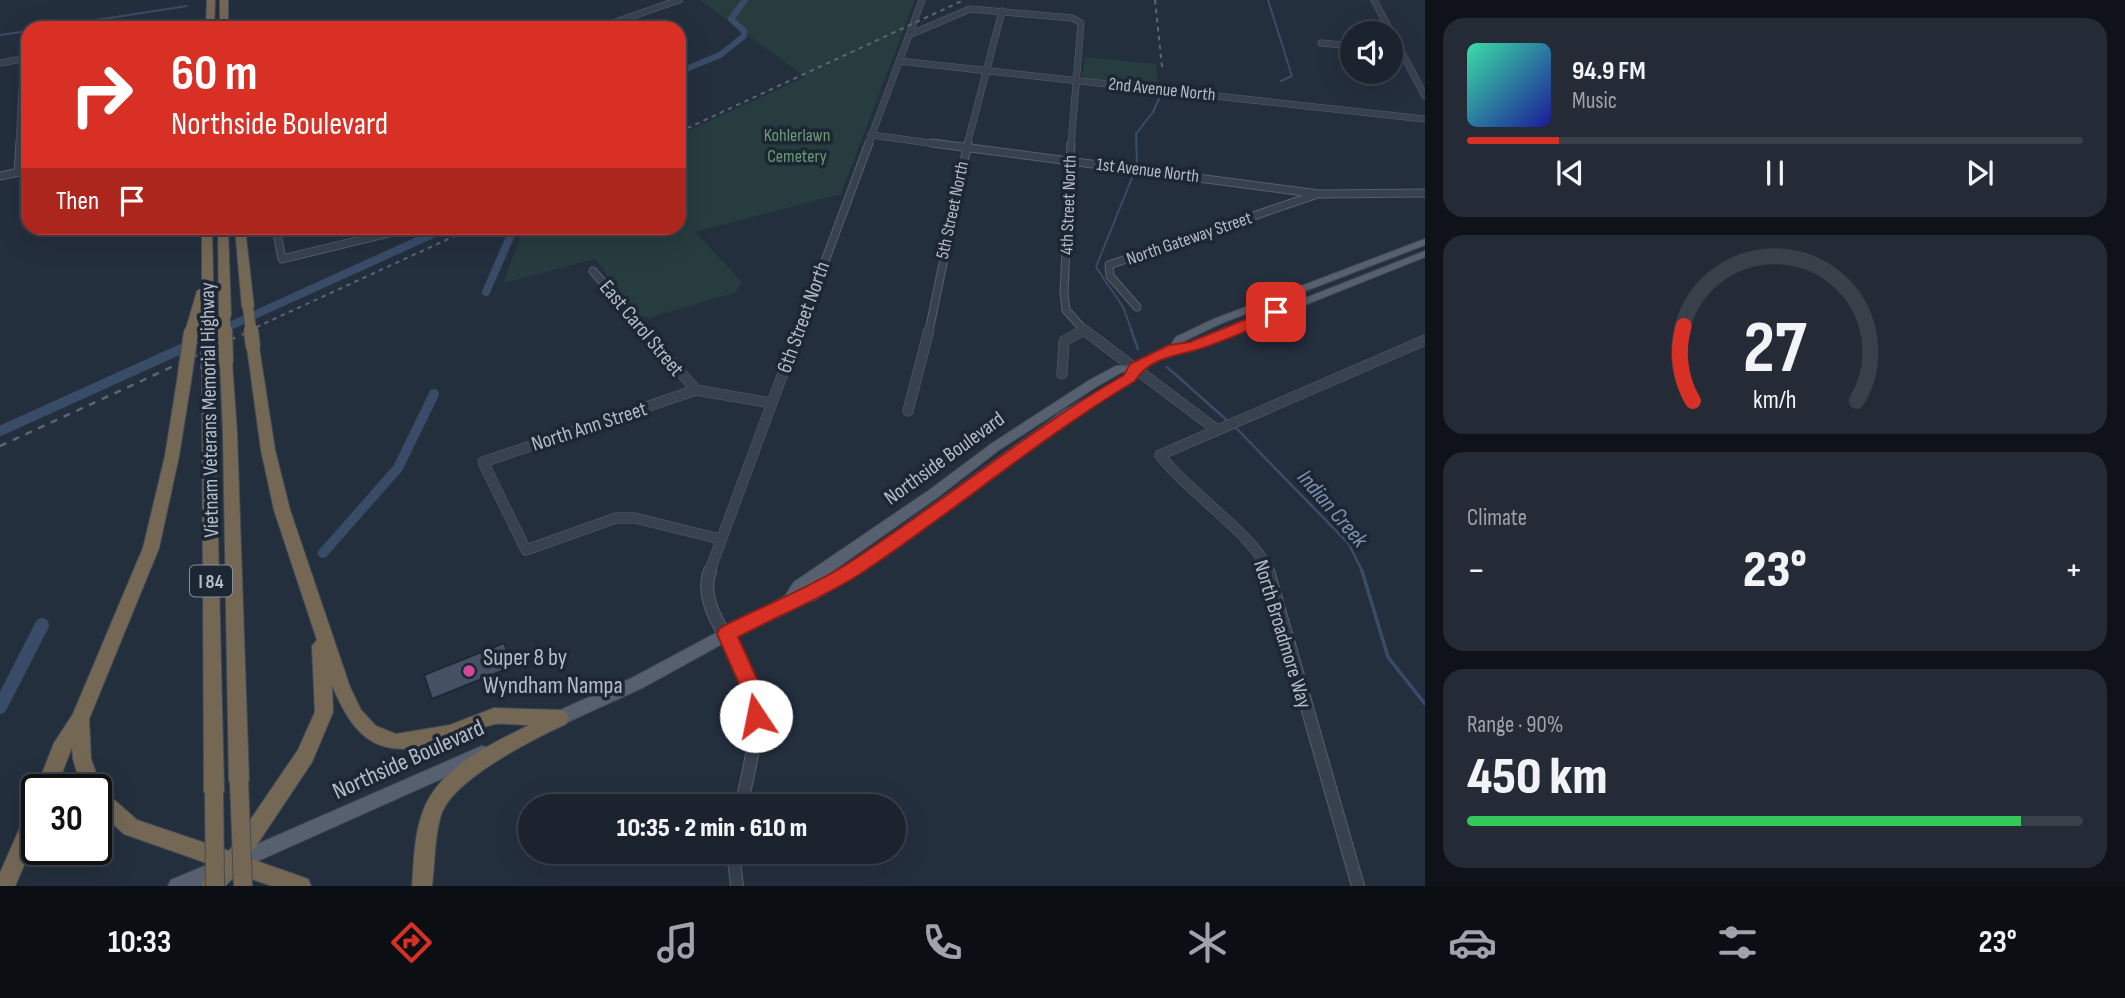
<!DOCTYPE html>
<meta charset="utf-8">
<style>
body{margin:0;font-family:"Sofia Sans Condensed",sans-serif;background:#242b36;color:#f1f3f6;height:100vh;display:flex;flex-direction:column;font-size:26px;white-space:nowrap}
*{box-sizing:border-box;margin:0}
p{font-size:23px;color:#a0a4aa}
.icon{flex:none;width:38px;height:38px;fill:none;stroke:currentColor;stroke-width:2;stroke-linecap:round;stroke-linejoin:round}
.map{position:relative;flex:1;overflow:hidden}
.drawer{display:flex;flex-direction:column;gap:18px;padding:18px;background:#0f1319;width:700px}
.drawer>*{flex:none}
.top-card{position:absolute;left:21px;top:21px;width:665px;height:214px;border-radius:21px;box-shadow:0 7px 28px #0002,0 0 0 2px #39404a;background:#d93025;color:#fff;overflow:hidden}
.buttons{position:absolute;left:1340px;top:21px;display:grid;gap:14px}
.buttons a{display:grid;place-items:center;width:63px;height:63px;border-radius:50%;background:#1b232e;box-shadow:0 7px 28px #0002,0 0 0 2px #39404a;font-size:35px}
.speed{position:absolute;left:21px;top:774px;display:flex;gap:14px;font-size:35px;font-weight:700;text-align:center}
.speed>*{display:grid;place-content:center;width:91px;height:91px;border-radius:50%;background:#1b232e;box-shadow:0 7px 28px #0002,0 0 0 2px #39404a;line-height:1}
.speed .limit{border:4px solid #111;border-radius:10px;background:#fff;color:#111}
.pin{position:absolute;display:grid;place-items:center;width:60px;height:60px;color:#fff;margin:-30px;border-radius:14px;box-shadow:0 4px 10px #0006}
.me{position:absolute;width:77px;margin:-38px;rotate:349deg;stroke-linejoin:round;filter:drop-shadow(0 0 5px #0008)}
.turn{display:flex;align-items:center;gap:24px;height:147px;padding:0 35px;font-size:32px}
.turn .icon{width:91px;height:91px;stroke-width:2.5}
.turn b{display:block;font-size:49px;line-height:60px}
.then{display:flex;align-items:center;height:66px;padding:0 35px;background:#0003;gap:14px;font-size:26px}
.big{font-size:52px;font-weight:800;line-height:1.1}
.drawer .card{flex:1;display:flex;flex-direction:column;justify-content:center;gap:10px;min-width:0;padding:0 24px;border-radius:21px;background:#242b36}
.drawer .dial{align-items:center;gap:0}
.dial svg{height:182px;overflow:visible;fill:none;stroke:#39404a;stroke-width:7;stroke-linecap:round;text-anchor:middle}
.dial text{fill:#f1f3f6;stroke:none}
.song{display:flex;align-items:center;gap:21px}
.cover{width:84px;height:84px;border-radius:10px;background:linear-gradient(135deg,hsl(160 70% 55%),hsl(240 70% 35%))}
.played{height:7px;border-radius:4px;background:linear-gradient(90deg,#d93025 15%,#39404a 15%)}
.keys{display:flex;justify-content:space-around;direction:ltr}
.heat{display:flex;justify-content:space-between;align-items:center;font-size:38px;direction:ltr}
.charge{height:10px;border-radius:5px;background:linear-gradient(90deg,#34c759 90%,#39404a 0)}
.trip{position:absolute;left:518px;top:794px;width:388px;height:70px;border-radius:35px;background:#1b232e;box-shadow:0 7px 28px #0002,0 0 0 2px #39404a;font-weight:800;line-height:70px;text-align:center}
.tabs{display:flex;height:112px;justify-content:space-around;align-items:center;background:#0b0e12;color:#a0a4aa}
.tabs .icon{width:49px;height:49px}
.tabs .on{color:#d93025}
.tabs b{font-size:32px;color:#f1f3f6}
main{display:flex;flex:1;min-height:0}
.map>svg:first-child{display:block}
.green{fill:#263c3f}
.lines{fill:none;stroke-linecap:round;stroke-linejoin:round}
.stream-far2{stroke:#394c67;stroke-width:2}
.stream-far1{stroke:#394c67;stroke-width:2.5}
.stream{stroke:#394c67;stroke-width:3.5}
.canal-far3{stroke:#394c67;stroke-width:6}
.canal-far2{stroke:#394c67;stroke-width:8}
.canal-far1{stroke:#394c67;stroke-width:10}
.canal{stroke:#394c67;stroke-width:14}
.building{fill:#455162;stroke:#1f2835;stroke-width:2}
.minor-far3-casing{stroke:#565f6c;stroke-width:7}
.minor-far2-casing{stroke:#565f6c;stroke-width:9}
.minor-far1-casing{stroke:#565f6c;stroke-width:11}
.minor-casing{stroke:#565f6c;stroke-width:14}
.major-casing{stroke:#414a57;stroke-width:2}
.highway-casing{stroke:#434c59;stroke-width:2}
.minor-far3{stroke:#38414e;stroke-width:6}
.minor-far2{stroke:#38414e;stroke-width:7}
.minor-far1{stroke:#38414e;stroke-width:10}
.minor{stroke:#38414e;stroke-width:12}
.major{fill:#56606e;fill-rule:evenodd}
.highway{fill:#746855;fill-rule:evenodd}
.rail-far1{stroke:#5a6575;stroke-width:2;stroke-dasharray:4.5 4.5;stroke-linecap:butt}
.rail{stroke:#5a6575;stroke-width:2.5;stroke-dasharray:7 7;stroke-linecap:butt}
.highway-bridge-far2-casing{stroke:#434c59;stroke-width:12;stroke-linecap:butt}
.highway-bridge-far1-casing{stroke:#434c59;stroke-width:16;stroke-linecap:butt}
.highway-bridge-casing{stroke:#434c59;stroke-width:20;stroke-linecap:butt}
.highway-bridge-far2{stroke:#746855;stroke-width:10}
.highway-bridge-far1{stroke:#746855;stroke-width:14}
.highway-bridge{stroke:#746855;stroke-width:18}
.route{fill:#d93025;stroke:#8d1f18;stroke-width:2}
.hotel-dot{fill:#d1479c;stroke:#1d2633;stroke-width:2.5}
.labels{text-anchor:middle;stroke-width:7;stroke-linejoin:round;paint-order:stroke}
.far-street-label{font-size:18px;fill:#b4bcc9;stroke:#1d2633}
.far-park-label{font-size:18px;fill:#6b9a76;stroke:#1d2633}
.shield{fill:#1d2633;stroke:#878f9c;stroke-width:2}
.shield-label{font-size:19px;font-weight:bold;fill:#b4bcc9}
.street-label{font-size:21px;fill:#b4bcc9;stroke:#1d2633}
.water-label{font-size:23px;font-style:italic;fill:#7c92b1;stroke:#1d2633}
.near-poi-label{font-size:24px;fill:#b4bcc9;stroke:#1d2633;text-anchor:start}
.near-street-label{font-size:24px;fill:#b4bcc9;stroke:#1d2633}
</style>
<main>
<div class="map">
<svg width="1425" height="886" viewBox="0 0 1425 886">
<rect width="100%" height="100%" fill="#242f3e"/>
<path class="green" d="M700 0H915L841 194 695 232 742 282 736 292 649 318 640 316 595 259 503 283 524 228H679V135L805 77Z
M1085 57 1156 64 1158 88 1082 80Z"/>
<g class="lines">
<path class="stream-far2" d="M1268 0 1292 76 1281 81
M44 28 187 6
M0 35 28 31
M1137 166 1136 134 1153 112 1162 92
M1132 331 1123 307 1096 267 1134 173"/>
<path class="stream-far1" d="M1131 330 1138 349
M1167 367 1230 423
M1235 427 1349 544 1363 573"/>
<path class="stream" d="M1362 571 1388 657 1425 704"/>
<path class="canal-far3" d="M679 72 720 55 744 36V31L731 19 745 0"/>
<path class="canal-far2" d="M486 292 514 228
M219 331 446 228"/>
<path class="canal-far1" d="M0 431 223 330
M323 553 398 468 434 394"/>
<path class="canal" d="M0 707 42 625"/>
</g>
<path class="building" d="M504 643 514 666 432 699 424 675Z"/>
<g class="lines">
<defs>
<path id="minor-far3" d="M1374 0 1425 96
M598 28 679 0
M909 35 970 9 1072 18 1081 23 1071 145
M1321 43 1353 46
M899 61 1425 119
M0 63 27 58
M871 135 945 145
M19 145 24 59
M868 145 922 0
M967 145 1002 11"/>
<path id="minor-far2" d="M932 143 1319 194 1425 193
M1071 143 1064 293 1066 310 1084 330 1082 331
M18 172 20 143
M0 176 28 170
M276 228 282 259 410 228
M593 271 645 331
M1137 307 1110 276 1109 265 1318 194
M799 331 869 143
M929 331 968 143"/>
<path id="minor-far1" d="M644 330 696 390 771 403
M1084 330 1217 430
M1062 374 1064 341 1084 330
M696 390 483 462 526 550 616 518H635L720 539
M908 411 929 330
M709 573 799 330
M1269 573C1258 537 1186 491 1160 455L1425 340"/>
<path id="minor" d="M710 571C694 612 751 660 755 700 759 737 748 772 741 807
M1268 571 1358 886
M733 852 737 886"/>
<path id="major" d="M1425 239V245L1222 323 1184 341 1182 344 1191 343 1425 251V257L1197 348 1176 351 1140 370 1134 381 1071 417 860 572 815 600 793 605 642 688 559 726 553 728 547 726 545 721 547 716 632 678 785 596 794 582 928 491 991 444 1088 381 1116 366 1133 365 1170 346 1176 337 1214 319ZM1122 372H1127L1125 376 1063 411 850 564 803 592 938 497 999 450 1096 387Z
M482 746 488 748 490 753 488 758 242 868 236 871 230 868 227 862 230 856Z
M219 860 225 863 228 869 225 875 199 886H168L171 880Z"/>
<path id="highway" d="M207 0H215L214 28H206Z
M220 0H228V28H220Z
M202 228H212L214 324 208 328 204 327 202 315 197 332 191 336 185 332 197 291 202 288Z
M218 228H228L231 316 225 320 219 316Z
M235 228H245L254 307 248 311 242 307Z
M253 343 259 347 275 450 290 510 350 687 361 710 376 726 396 734 450 725 494 708 560 710 566 712 569 718 566 724C533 739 452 780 441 815 434 838 435 863 432 886H412C414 863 414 839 421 817 435 769 488 746 529 725 518 725 506 723 496 724 481 726 465 737 450 741 384 759 358 748 332 685L333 712 312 762 248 858 308 879 311 886H272L237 874 225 886H201L204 878 215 866 124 834 96 809V789H82L73 759 72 747 56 789H36L54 743 73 714 143 548 165 456 177 381 184 377 191 381 179 456 159 548 89 719 91 759 102 789 137 820 229 851 298 750 315 712 312 646 317 640 274 510 261 450 247 347Z
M226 358 232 362 237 433 249 781 246 787 239 790 232 787 229 781 223 433 220 362Z
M208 365 214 369 224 792 221 798 214 801 207 798 204 792 202 369Z
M37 803V836L15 886H0V873L30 805Z"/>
</defs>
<use href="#minor-far3" class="minor-far3-casing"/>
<use href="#minor-far2" class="minor-far2-casing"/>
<use href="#minor-far1" class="minor-far1-casing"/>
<use href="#minor" class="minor-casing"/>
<use href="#major" class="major-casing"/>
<use href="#highway" class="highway-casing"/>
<use href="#minor-far3" class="minor-far3"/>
<use href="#minor-far2" class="minor-far2"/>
<use href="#minor-far1" class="minor-far1"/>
<use href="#minor" class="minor"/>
<use href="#major" class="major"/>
<use href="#highway" class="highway"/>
<path class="rail-far1" d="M1155 0 1162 67
M679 132 964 0
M248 331 472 228"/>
<path class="rail" d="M0 446 252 330"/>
<defs>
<path id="highway-bridge-far2" d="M248 307 251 331
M225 316V331
M208 324V331"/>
<path id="highway-bridge-far1" d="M208 330V369
M225 330 226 362
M251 330 253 347
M184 381 191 332"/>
<path id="highway-bridge" d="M239 781 243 886
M214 792 215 886"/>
</defs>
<use href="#highway-bridge-far2" class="highway-bridge-far2-casing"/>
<use href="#highway-bridge-far1" class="highway-bridge-far1-casing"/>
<use href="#highway-bridge" class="highway-bridge-casing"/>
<use href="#highway-bridge-far2" class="highway-bridge-far2"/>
<use href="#highway-bridge-far1" class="highway-bridge-far1"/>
<use href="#highway-bridge" class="highway-bridge"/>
</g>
<path class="route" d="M1271 309 1283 312C1272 322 1213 345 1196 350 1173 356 1148 359 1135 381 1038 439 954 512 860 574 821 599 779 615 738 637L765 697 763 722 756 725 748 722 745 697 717 634 720 628C762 606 808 589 847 564 942 503 1027 431 1124 375L1130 364 1169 345 1190 342Z"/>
<circle class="hotel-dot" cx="469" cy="671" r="7"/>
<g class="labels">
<g class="far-street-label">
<text transform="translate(1162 89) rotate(6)" y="6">2nd Avenue North</text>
<text transform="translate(1148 170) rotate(7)" y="6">1st Avenue North</text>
<text transform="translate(1068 205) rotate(-88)" y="6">4th Street North</text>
<text transform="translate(952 210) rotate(-78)" y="6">5th Street North</text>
<text transform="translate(1189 238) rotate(-19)" y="6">North Gateway Street</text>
</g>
<g class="far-park-label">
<text x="797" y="141">Kohlerlawn<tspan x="797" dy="21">Cemetery</tspan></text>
</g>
<rect class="shield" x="190" y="565.5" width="42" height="31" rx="5"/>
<g class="shield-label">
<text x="211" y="588">I 84</text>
</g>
<g class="street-label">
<text transform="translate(803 317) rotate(-70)" y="7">6th Street North</text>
<text transform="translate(642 328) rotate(50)" y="7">East Carol Street</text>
<text transform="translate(209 410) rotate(-91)" y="7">Vietnam Veterans Memorial Highway</text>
<text transform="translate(589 426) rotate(-18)" y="7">North Ann Street</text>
<text transform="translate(944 458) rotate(-36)" y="7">Northside Boulevard</text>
<text transform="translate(1283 634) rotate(73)" y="7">North Broadmore Way</text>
</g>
<g class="water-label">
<text transform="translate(1333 508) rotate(49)" y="8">Indian Creek</text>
</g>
<g class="near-poi-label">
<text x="483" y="665">Super 8 by<tspan x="483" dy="28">Wyndham Nampa</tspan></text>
</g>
<g class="near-street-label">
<text transform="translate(408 759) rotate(-24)" y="8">Northside Boulevard</text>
</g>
</g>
</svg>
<div class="buttons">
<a><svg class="icon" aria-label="sound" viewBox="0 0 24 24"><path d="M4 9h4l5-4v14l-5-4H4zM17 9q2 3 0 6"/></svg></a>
</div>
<div class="speed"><div class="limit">30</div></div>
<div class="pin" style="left:1276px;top:312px;background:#d93025"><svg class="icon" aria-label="arrive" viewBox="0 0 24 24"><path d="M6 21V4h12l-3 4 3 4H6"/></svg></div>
<svg class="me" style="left:756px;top:716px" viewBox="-20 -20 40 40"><circle r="19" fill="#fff"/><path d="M0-13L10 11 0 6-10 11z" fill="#d93025"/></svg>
<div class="trip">10:35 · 2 min · 610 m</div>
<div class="top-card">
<div class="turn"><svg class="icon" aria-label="right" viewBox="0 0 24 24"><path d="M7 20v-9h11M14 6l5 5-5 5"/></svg><div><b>60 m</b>Northside Boulevard</div></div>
<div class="then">Then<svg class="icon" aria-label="arrive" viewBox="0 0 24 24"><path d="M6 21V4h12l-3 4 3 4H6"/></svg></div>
</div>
</div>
<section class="drawer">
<div class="card">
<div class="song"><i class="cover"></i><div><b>94.9 FM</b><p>Music</p></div></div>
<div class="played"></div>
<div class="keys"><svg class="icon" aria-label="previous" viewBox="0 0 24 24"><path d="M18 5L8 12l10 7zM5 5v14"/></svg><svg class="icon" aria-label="pause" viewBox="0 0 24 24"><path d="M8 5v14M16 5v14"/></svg><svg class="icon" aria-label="next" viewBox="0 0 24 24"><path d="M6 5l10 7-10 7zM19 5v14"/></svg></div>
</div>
<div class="card dial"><svg viewBox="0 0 100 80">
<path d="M14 69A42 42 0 1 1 86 69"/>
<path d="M14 69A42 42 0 0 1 10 36" stroke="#d93025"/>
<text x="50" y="56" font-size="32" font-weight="700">27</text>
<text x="50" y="72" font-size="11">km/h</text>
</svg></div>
<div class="card"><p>Climate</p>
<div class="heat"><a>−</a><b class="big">23°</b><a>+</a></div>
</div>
<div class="card"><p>Range · 90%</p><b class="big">450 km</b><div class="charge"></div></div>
</section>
</main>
<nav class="tabs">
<b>10:33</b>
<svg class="icon on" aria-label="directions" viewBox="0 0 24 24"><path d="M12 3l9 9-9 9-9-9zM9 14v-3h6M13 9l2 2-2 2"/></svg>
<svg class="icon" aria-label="music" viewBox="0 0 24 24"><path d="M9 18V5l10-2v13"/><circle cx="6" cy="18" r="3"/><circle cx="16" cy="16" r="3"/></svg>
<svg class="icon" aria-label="phone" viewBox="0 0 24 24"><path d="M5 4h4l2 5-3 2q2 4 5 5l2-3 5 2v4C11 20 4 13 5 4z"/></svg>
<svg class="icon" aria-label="climate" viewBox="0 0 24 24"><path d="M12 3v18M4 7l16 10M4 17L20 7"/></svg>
<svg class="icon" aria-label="car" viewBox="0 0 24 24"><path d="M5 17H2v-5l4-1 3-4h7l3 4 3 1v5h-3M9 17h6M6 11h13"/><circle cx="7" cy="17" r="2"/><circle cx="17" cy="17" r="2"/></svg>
<svg class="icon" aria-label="filters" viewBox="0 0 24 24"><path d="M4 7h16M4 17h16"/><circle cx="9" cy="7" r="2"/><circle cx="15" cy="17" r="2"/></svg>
<b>23°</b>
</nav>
